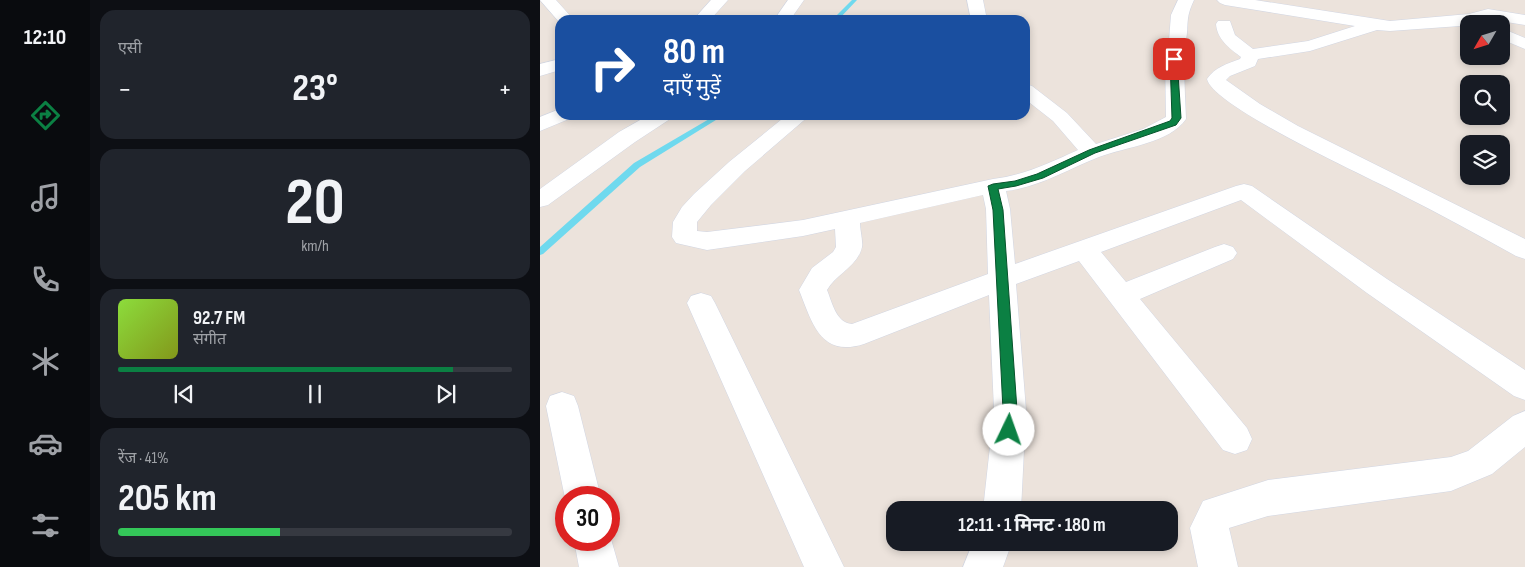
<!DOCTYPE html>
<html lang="hi">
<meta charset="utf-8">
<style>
body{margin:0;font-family:"Sofia Sans Condensed","Noto Sans Devanagari",sans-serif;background:#20242c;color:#f1f3f6;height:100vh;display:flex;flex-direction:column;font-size:19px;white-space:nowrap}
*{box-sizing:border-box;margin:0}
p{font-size:16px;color:#9ea1a6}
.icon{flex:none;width:28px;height:28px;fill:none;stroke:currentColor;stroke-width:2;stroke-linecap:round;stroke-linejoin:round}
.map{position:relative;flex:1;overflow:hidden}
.sheet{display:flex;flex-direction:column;gap:10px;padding:10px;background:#0d0f14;width:450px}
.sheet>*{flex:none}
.banner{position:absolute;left:15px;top:15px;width:475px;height:105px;border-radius:15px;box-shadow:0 2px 8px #0003;background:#1a4fa0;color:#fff;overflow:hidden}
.needle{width:32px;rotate:231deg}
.buttons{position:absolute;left:920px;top:15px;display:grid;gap:10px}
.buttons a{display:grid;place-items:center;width:50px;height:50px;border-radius:10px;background:#171b24;box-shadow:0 2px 8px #0003;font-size:25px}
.speed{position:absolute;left:15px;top:486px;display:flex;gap:10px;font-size:25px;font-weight:700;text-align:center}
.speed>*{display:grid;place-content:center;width:65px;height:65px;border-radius:50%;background:#171b24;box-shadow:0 2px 8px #0003;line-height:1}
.speed .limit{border:8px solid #d22;background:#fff;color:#111}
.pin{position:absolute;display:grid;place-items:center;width:42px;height:42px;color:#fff;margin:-21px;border-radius:10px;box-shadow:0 2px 8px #0006}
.me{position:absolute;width:55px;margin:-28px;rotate:3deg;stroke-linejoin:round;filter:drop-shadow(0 0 4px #0008)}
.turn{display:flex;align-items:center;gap:18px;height:105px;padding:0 25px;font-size:22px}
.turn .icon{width:65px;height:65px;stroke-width:2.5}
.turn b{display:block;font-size:35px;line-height:42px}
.big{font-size:38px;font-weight:700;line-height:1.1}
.sheet .tile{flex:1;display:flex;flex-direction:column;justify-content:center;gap:8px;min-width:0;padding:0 18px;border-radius:15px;background:#20242c}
.sheet .dial{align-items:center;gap:0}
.dial b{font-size:65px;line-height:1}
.song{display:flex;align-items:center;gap:15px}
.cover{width:60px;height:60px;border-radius:8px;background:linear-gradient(135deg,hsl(90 70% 55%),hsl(70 70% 35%))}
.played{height:5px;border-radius:2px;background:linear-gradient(90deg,#0b8043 85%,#363941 85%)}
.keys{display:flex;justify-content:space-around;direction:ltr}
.heat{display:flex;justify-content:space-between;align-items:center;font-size:28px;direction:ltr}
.charge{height:8px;border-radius:4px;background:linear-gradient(90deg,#34c759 41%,#363941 0)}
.trip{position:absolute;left:346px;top:501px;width:292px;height:50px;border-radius:15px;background:#171b24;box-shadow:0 2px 8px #0003;font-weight:700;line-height:50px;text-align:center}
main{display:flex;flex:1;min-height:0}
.tab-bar{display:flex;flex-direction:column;width:90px;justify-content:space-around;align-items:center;background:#090b0e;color:#9ea1a6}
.tab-bar .icon{width:35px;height:35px}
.tab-bar .on{color:#0b8043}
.tab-bar b{font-size:22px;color:#f1f3f6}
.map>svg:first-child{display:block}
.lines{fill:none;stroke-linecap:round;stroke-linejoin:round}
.stream{fill:#6fd9ee;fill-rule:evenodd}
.minor-casing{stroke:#d1d6e3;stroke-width:1}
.minor{fill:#fff;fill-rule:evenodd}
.route{fill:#0b8043;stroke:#07532c}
</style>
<main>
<nav class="tab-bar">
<b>12:10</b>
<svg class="icon on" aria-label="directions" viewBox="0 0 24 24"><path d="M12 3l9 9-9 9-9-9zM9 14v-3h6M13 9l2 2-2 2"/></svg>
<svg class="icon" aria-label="music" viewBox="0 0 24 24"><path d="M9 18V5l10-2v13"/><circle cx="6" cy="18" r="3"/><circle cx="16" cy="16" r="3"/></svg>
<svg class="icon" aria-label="phone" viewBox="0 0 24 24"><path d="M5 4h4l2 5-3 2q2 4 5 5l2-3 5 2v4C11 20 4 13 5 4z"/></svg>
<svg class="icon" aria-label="climate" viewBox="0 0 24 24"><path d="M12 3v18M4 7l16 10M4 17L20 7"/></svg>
<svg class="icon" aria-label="car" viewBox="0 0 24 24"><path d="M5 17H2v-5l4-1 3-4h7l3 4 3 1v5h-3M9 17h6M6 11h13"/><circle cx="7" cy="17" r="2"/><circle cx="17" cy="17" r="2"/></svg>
<svg class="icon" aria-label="filters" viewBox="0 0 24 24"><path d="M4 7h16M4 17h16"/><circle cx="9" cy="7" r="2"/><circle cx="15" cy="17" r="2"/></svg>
</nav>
<section class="sheet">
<div class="tile"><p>एसी</p>
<div class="heat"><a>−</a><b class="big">23°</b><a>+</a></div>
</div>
<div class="tile dial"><b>20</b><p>km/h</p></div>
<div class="tile">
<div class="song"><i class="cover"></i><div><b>92.7 FM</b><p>संगीत</p></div></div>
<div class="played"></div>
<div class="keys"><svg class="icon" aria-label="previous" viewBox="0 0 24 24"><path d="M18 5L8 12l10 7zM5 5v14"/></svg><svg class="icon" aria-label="pause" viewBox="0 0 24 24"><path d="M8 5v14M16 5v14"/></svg><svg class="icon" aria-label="next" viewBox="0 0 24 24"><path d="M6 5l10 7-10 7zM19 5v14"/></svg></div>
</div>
<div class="tile"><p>रेंज · 41%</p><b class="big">205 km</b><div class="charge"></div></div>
</section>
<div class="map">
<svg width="985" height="567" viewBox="0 0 985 567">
<rect width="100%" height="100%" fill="#ece3dc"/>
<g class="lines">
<path class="stream" d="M312 0H317L298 20H292Z
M176 115H184L100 167 3 254 0 255V247L94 163Z"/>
<defs>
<path id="minor" d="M0 0H16L34 20H20V23Z
M171 0H188L170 20H153Z
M248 0H264L250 20H234Z
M427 0H443L447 20H431Z
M638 0H654C645 19 649 23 646 41 643 69 645 91 646 119 630 143 585 147 559 157 528 169 500 187 466 191L470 209 475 264 696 186 704 184 712 186 847 279 985 370V400L974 396 827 293 701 200 561 252 586 282 675 247 684 244 693 247 697 253 693 259 600 299 707 428 712 439 707 450 695 454 683 450 539 261 476 284 486 410 481 510H443L454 410 449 295 324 344C280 358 272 322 259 290L272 268 293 252 296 247 295 229 263 236 167 250 136 243 132 237 133 222 142 207 154 194 189 162 247 115H270L205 171 171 205 157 222V231L167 232 263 220 453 179C485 175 509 163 538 150L513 121 485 99V84L492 86 527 113 556 144 603 129 626 117 625 59 629 40 631 15ZM443 195 446 209 448 274 312 324C296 323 292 302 287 290 296 274 318 266 322 247 323 241 320 230 320 223Z
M677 0H715L850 21 929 14 948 9 985 15V25L948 19 945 20 948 24 850 31 837 30 770 51 718 59 715 66 690 76 686 80 720 104 758 126 985 239V259L976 256C938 235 900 214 862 195 830 178 673 107 667 79 675 67 687 64 700 59L701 57C689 48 677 39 676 24L678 21H690L695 35 713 49 768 41 815 26 685 5 680 3Z
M961 28 985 38V49L961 39Z
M20 59V70L0 76V64Z
M20 109V115H32L29 119 0 131V117Z
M109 115H133L130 119 95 142 8 205 0 207V189L79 132Z
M161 293 171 296 175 303 304 567H264L147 303 151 296Z
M22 392 34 396 38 406 61 498H26V502L25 498 6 406 10 396Z
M985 411V447L952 474 911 491 728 516 689 528 698 567H658L650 528 663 501 728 480 911 457 928 451 973 416Z
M69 532 79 567H39L34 540H69Z
M433 542H472L463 567H423Z"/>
</defs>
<use href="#minor" class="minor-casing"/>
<use href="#minor" class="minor"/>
</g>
<path class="route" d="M634 57 637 59 641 118 636 125 555 153 503 178 476 186 458 189 463 210 477 410 474 435 469 436 464 435 462 430 463 410 453 210 448 186 453 184 475 181 497 174 549 150 630 121 632 118 630 59Z"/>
</svg>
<div class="buttons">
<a><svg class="needle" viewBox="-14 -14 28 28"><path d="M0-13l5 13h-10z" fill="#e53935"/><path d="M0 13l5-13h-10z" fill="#9ea1a6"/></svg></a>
<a><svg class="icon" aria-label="search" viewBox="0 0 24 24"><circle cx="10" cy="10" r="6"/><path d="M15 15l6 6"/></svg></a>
<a><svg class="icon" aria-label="layers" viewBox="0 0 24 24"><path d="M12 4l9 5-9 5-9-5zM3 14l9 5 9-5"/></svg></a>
</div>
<div class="speed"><div class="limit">30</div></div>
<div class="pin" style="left:634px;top:59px;background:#d93025"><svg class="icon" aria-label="arrive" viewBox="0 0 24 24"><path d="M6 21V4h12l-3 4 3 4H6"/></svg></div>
<svg class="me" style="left:469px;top:430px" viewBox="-20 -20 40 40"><circle r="19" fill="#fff"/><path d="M0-13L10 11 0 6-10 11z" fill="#0b8043"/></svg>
<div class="trip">12:11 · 1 मिनट · 180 m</div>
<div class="banner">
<div class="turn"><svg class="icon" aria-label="right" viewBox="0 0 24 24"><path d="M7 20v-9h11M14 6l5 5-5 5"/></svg><div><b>80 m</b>दाएँ मुड़ें</div></div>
</div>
</div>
</main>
